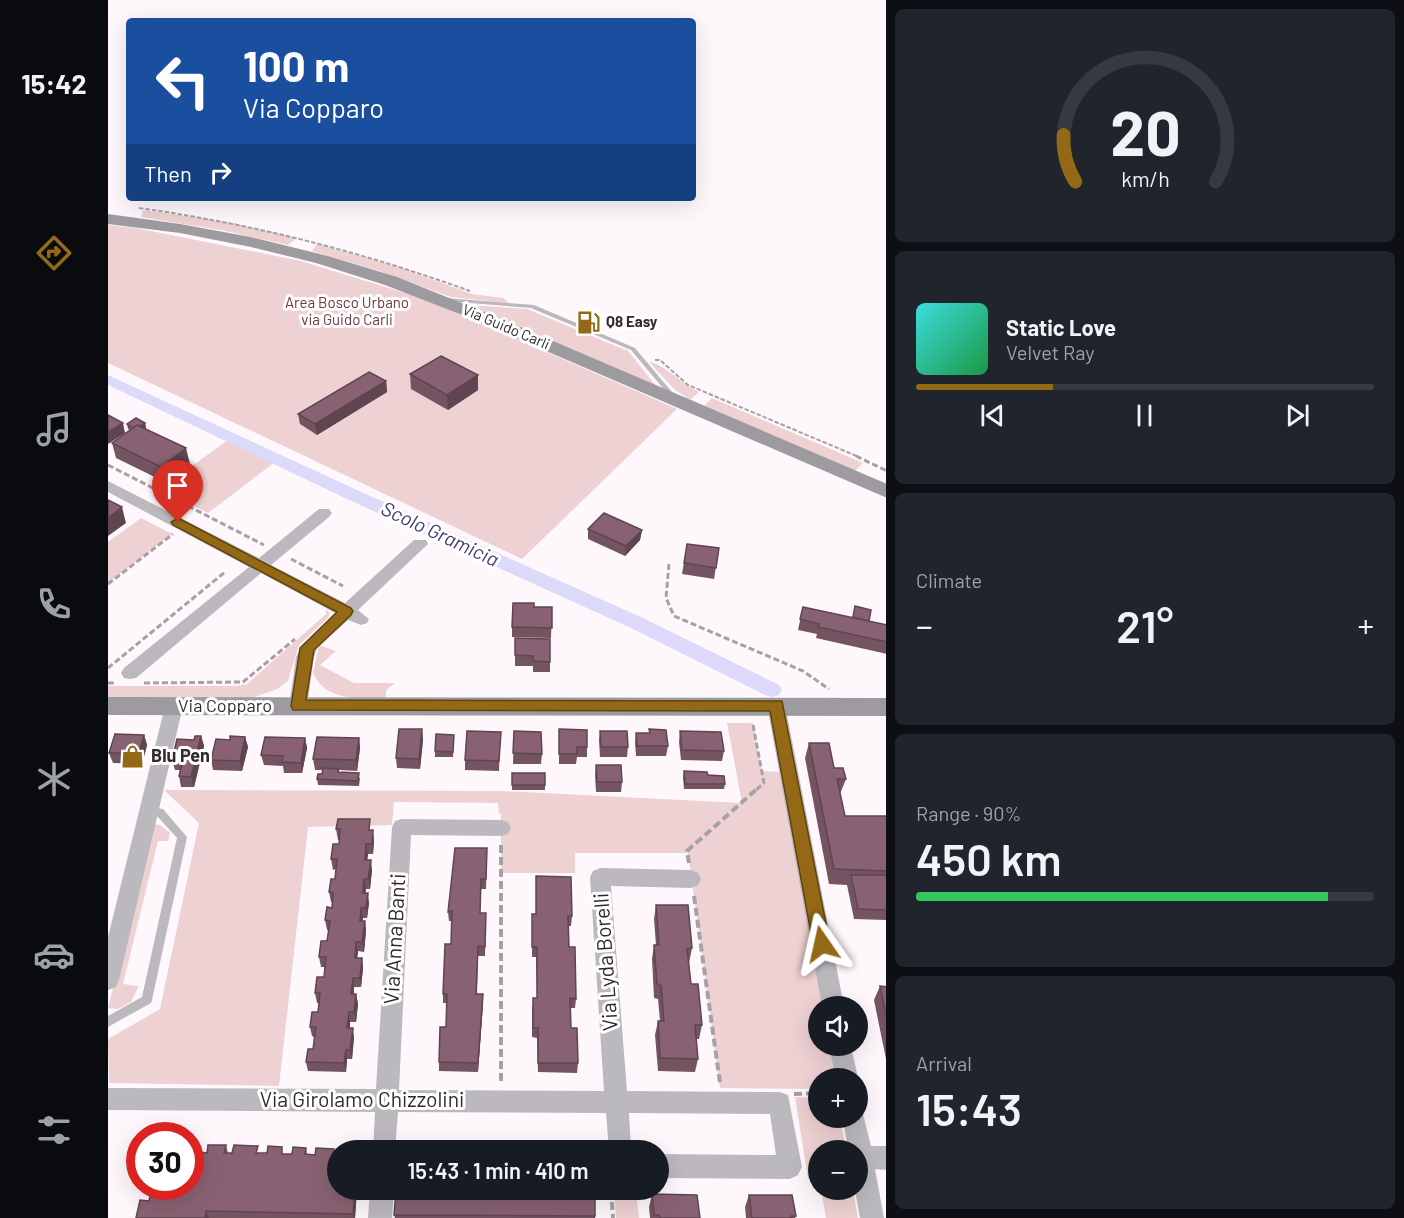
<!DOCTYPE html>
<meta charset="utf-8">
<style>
body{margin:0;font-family:Barlow,sans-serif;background:#20242c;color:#f1f3f6;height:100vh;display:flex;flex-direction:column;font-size:22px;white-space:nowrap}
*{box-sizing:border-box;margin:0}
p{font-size:20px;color:#9ea1a6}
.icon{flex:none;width:33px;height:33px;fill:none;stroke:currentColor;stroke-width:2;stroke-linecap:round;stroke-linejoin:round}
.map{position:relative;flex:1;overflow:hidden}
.panel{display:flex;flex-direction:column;gap:9px;padding:9px;background:#0d0f14;width:518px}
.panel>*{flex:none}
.guide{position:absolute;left:18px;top:18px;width:570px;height:183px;border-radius:6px;box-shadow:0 6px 24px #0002;background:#1a4fa0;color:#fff;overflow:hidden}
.fabs{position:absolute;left:700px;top:996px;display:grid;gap:12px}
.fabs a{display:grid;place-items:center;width:60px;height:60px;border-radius:50%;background:#171b24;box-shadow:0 6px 24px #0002;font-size:30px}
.speed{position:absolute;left:18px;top:1122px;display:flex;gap:12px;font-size:30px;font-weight:700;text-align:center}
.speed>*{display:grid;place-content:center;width:78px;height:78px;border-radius:50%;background:#171b24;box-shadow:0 6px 24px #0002;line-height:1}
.speed .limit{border:9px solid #d22;background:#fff;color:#111}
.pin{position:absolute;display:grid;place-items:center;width:51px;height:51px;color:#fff;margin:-62px -26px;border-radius:50% 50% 50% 0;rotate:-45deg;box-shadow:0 0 6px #0007}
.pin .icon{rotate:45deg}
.me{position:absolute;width:66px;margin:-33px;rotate:349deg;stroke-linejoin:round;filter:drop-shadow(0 0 4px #0008)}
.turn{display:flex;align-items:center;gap:21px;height:126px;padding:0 18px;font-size:27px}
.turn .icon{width:78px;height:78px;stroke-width:2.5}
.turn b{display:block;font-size:42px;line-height:51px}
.then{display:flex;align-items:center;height:57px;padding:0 18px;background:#0003;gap:12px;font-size:22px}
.big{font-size:45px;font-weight:600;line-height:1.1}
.panel .widget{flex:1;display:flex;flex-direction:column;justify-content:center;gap:9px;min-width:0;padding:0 21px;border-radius:9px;background:#20242c}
.panel .dial{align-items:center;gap:0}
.dial svg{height:156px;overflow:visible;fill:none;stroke:#363941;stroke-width:7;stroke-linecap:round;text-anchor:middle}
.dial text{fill:#f1f3f6;stroke:none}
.song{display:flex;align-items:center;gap:18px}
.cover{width:72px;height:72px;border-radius:9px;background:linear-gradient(135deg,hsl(180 70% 55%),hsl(140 70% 35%))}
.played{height:6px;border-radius:3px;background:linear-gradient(90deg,#946915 30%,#363941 30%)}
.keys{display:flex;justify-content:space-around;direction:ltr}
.heat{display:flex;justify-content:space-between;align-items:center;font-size:33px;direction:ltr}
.charge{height:9px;border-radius:4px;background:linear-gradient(90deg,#34c759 90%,#363941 0)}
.trip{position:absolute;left:219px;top:1140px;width:342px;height:60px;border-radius:30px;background:#171b24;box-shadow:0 6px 24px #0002;font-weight:600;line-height:60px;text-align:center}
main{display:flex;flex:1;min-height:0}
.menu{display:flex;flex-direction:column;width:108px;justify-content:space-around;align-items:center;background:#090b0e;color:#9ea1a6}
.menu .icon{width:42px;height:42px}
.menu .selected{color:#946915}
.menu b{font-size:27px;color:#f1f3f6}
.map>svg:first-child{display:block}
.green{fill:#eed1d2}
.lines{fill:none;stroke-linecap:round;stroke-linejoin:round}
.canal{fill:#dddaf9;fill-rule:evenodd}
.path-far2{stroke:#a6a1a5;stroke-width:2;stroke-dasharray:4.5 2;stroke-linecap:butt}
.path-far1{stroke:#a6a1a5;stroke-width:3;stroke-dasharray:6 3;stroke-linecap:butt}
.path{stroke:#a6a1a5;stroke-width:4;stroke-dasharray:8 4;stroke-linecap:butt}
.lane{fill:#bcb9be;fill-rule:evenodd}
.street{fill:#bcb9be;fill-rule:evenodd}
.secondary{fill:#9d9aa0;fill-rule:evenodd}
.wall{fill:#755462}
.shaded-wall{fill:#5f4550}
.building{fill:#886272;stroke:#5f4550;stroke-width:1.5}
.route{fill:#946915;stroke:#60440e;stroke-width:1.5}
.labels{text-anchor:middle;stroke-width:6;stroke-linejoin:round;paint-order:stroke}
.far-park-label{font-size:15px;fill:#72373e;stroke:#fff}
.far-poi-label{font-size:15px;font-weight:bold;fill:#2e2a2d;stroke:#fff;text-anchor:start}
.far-street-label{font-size:15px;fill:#2e2a2d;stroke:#fff}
.street-label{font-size:18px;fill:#2e2a2d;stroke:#fff}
.poi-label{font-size:18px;font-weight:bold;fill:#2e2a2d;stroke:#fff;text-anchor:start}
.water-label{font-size:20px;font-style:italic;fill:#423b6d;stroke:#fff}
.near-street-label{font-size:21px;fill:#2e2a2d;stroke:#fff}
</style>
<main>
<nav class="menu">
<b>15:42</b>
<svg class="icon selected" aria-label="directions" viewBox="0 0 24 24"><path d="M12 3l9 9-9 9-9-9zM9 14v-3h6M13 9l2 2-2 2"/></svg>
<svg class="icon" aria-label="music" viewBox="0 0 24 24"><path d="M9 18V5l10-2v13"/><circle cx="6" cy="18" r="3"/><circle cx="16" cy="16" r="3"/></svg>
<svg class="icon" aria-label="phone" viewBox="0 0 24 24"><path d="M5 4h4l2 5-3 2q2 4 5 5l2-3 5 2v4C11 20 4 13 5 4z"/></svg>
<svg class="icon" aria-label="climate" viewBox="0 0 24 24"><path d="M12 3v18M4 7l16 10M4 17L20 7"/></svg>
<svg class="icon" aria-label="car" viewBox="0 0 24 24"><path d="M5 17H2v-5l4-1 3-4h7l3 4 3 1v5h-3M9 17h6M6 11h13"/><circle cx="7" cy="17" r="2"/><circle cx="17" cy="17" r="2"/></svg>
<svg class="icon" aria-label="filters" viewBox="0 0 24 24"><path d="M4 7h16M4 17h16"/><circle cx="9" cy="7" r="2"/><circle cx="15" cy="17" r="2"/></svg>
</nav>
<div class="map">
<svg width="779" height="1218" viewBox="0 0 779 1218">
<rect width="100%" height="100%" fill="#fef8fd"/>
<path class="green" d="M35 210 125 223 189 238 180 245 118 231 33 217Z
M0 225 28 228 193 261 320 300 569 409 414 559 0 363Z
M209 244 294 268 364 294 396 298 400 303 343 297 268 270 204 251Z
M360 305 419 309 520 351 548 386Z
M541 362C557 364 573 384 591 392L582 400 566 389Z
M604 398 755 463 747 471 596 406Z
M120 440 167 462 100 513 52 489Z
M33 518 64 534 0 583V542Z
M218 609 222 613 220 618 191 645 180 681 169 689 144 698H0V686H128L139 684 218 614Z
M211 645 228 651 212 665 246 683H287L278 690V698C251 698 218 702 205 673Z
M619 723H645L654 771 675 772 718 1006H711V1046H725L732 1078H711V1089L612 1088 580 853H467V873H393V814H391L390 803 286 802 284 825 200 827 171 1086 1 1083 0 1039 52 1009 91 823 56 790 393 791 634 803Z
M45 824 52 825 62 833 60 841H50L15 984 31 986 23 1002 10 1009 0 1008Z
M687 1097 711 1098V1118H732L738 1150H711V1179H700Z
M506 1190H528L531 1218H508Z
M713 1190H745L750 1218H718Z"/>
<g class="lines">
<path class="canal" d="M0 375 251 491 535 618 671 685 674 690 671 695 664 697 657 695 523 628 239 499 0 385Z"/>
<path class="path-far2" d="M31 208C145 224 254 252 362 291
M547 360H552L580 385 751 457"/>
<path class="path-far1" d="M748 456 779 471
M0 465 156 545
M183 559 235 586
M561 564 558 598 566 616 695 671 721 689
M0 584 65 534
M0 668 117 572
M0 683H8
M36 683 135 682 187 639
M645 725 656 783 648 790"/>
<path class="path" d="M393 845V1084
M581 863 579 851 650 788
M586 896 612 1083
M686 1094 711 1093
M503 1190 505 1218"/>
<path class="lane" d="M338 298 426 305 527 348 569 398 566 400 564 399 523 350 423 308 336 301 335 300Z
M40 807 55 809 79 837 44 1000 43 1003 0 1027V1016L34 997 69 838 49 816 37 814 35 811 37 808Z"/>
<path class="street" d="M0 481 151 558 211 509H221L224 513 221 517 163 565 237 603 306 540H318L320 544 250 610 261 619 259 623 253 625 240 620 209 648 206 657 199 706 196 711 190 713 184 711 181 706 188 657 194 645 227 613 153 573 28 678 22 679 16 678 13 673 16 668 141 567 0 492Z
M668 698 674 700 677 705 736 1006H714L659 705 662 700Z
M66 699 72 701 75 706 11 980 8 987 0 990V937L57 706 60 701Z
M294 819 393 820 400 822 403 828 400 834 393 836 303 835 291 1090 496 1091 482 877 485 871 492 868 583 870 590 873 593 879 590 885 583 888 503 886 519 1091 672 1092 680 1095 694 1167 690 1175 682 1179 550 1178V1154L668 1155 662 1114 521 1113 523 1150H501L498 1113 290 1112 287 1150H265L267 1112 0 1110V1088L268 1089 284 827 287 821Z
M721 1046H743L750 1078V1079L728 1078Z
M750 1108 754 1110 763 1146H779V1170L767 1169 776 1218H752L747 1190H750V1150H740L735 1118H750Z
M262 1190H286L284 1218H260Z"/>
<path class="secondary" d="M0 214 72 224 143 237 220 256 289 277 396 320 779 484V498L357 316 277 285 208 263 143 247 72 233 0 224Z
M0 697 779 698V716L0 715Z"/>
</g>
<path class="wall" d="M302 374 370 375V390L340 410 303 389Z
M278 381 279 392 209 435 192 424 190 414Z
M37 423 38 428H37L82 464 57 482 8 458 4 443 22 430 20 429 19 424Z
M480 529 534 530 532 540 517 556 480 539Z
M579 544 611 548 606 579 574 574Z
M426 607H444L443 638 404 637V627Z
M695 607 779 625V654L708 638 709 634 690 630Z
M407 638 442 662V672H425V666H407Z
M314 729 315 740 312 769 289 768 288 758Z
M451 729 479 747V757H469L468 764H451Z
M541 729 560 746 558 756H528L527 743 528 733H541Z
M406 731 434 754 433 764H405Z
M492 731 520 747 519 757H492L491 741Z
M572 731 616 751 614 761 573 760 571 742Z
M36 735 39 745 34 764 5 763 1 753Z
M93 736 96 746 86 787H73L71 776 72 770H67L64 760 86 740Z
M137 737 140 747 134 771 105 770 103 760 122 740Z
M197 738 199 748 194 773H176L175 766 156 765 153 755Z
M251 738 252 748 249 771 231 770V772L252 778 251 786 210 785 209 779 214 774 215 770H207L205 759Z
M346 740 345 757H327V751Z
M392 742 391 771 357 770V760Z
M701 743 738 779 732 794 737 816H779V920L746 919 739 885 721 884 697 758Z
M488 765 514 782 513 792H488L487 775Z
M576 771 600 775 617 784 616 789H576L575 777Z
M404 773H437V790H404Z
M228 829 263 830 266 840 265 854H260L259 860 264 870 262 889H258L257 893 261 903 259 918H255L254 921H257L258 931 256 952 250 951 249 958H254L255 968 253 987H246V994H248L250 1004 248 1022H242V1028L246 1037 244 1059H239L238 1072 200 1071 198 1062 205 1049 206 1037 204 1036 202 1027 210 1012 211 1003H209L207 993 216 977 217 967H213L211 957 219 941 221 930H219L217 920 224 908V902H223L221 892 227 879 228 869 225 870 223 859 231 844V840H230Z
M379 858 378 889H373L372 913H378L377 956H370L369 994H375V1003L370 1072 331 1071V1062L338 1027 339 1003H335V994L343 944 344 921H341L340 912Z
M548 905 584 948 581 963 583 984 594 1025 591 1039H588L590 1059 587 1072 550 1071 547 1035 550 1021H552L550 999 546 998 544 959 546 945H548L546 919Z
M424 914 464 916 463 926H460L461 947 468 999 467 1008H463V1028L470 1063 469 1073 430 1072 429 1038 424 1037V1007L429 998 428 957H424Z
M772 986 779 987V1064L766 1000Z
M118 1145 120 1153 184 1154 198 1148 199 1154 230 1190H249L247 1218H28L48 1192 99 1153Z
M487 1190V1218H287L286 1215Z
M544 1194 592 1218H542L541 1207Z
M641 1195 688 1216 687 1218H638L637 1207Z"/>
<path class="shaded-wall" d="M370 375V390L340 410 339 395Z
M278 381 279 392 209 435 207 424Z
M15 423 17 433 0 444V432Z
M37 423 38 428 29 434 28 429Z
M78 448 82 464 57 482 53 467Z
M14 507 18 523 0 536V518Z
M534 530 532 540 517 556 518 546Z
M314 729 315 740 312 769 311 759Z
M36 735 39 745 34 764 31 753Z
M93 736 96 746 86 787 83 777Z
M137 737 140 747 134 771 132 761Z
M197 738 199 748 194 773 193 763Z
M251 738 252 748 249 771 248 760Z
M265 830 266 840 265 854 264 844Z
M258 844 260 854 258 870 257 860Z
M263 860 264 870 262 889 260 879Z
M256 879 258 889 256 903 255 893Z
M260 893 261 903 259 918 258 908Z
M253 908 255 918 253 931 252 921Z
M257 921 258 931 256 952 254 942Z
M248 942 250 951 248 968 247 958Z
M254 958 255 968 253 987 252 978Z
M245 978 246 987 244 1003 243 994Z
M248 994 250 1004 248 1022 246 1012Z
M375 994V1003L370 1072V1063Z
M241 1012 242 1022 241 1037 239 1028Z
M245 1028 246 1037 244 1059 242 1050Z
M238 1050 239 1059 238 1072 236 1063Z
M247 1190H249L247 1218H246L245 1214Z
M98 1211 101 1218H97Z"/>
<path class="building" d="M333 356 370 375 339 395 302 374Z
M261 372 278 381 207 424 190 414Z
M0 415 15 423 0 432Z
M28 418 37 423 32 426 29 425 25 428 19 424Z
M29 425 78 448 53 467 4 443Z
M0 500 14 507 0 518Z
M496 513 534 530 518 546 480 529Z
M579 544 611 548 608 568 576 563Z
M405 603H426V607H444V628L404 627Z
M747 606 763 610 761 621 745 617Z
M695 607 779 625V642L710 627 711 624 692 619Z
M407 638 442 639V662L425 661V656L407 655Z
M291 729H314L311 759 288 758Z
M451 729 479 730V747H469V754H451Z
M541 729 558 730 560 746H529L528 733H542Z
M359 731 393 732 391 761 357 760Z
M406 731 433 732 434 754 405 753Z
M492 731H519L520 747H493Z
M572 731 613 732 616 751 574 750Z
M7 734 36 735 31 753H1Z
M328 734 346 735 345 752 327 751Z
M87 736H93L83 777 71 776 75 760H64L69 739 86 740Z
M122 736 137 737 132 761 103 760 108 739 122 740Z
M157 737 197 738 193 763 174 762 175 756 153 755Z
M209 737 251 738 248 760 205 759Z
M701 743H721L726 768H735L738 779H729L737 816H779V871L726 869Z
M488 765H513L514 782H489Z
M215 768 230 769V772L251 773 250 781 209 779 210 774H214Z
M576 771 599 772 600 775 616 776 617 784H577Z
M404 773H437V785H404Z
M230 819H262L261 830H265L264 844H258L257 860H263L260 879H256L255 893H260L258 908H253L252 921H257L254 942H248L247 958H254L252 978H245L243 994H248L246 1012H241L239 1028H245L242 1050H238L236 1063 198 1062 200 1049H205L208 1027H202L204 1012H210L212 993H207L209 977H216L218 957H211L213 941H219L222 921 217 920 219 907 224 908 225 893 221 892 223 879H227L229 859H223L225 844H231L232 829H228Z
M347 848H379L378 879H373L372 913H378L377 947 370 946 368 994H375L370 1063 331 1062 332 1027H338L339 994H335L337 944H343L344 911 340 912Z
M743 875H779V910L750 909Z
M428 876 463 877 464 916H460L461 947H467L468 999 462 998 463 1028H469L470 1063H430V1028H425V998H429V947H424V914H428Z
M548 905H580L584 948 579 949 583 984H590L594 1025H587L590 1059 552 1058 550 1021H556L553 985 549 984 546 945H551Z
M772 986 779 987V1020Z
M100 1145H118L116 1153H124L126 1145 150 1146 148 1153H159L160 1146 174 1147V1154H184L185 1147 198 1148 197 1154 207 1155 208 1148 226 1149 225 1156H230V1190H247L245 1214 98 1211 97 1218H28L32 1200 41 1201 43 1192H48L49 1186H82V1160L88 1161 90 1152 99 1153Z
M236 1149H251V1150H236Z
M288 1190H487V1216L286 1215Z
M544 1194 589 1195 592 1218H552L551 1215H546Z
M641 1195H684L688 1216H683V1218H644Z"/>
<path class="route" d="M70 518 243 608 245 611 243 615 206 650 198 700 674 701 722 944 720 950 714 952 707 950 705 944 662 711 185 710 183 706 192 648 229 612 65 525 63 522Z"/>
<defs>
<symbol id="fuel-bare" viewBox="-9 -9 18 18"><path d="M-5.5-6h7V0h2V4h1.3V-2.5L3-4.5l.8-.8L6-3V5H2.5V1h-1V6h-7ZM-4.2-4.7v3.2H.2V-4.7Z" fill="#946915" stroke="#fff" stroke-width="2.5" paint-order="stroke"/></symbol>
<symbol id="shop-bare" viewBox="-9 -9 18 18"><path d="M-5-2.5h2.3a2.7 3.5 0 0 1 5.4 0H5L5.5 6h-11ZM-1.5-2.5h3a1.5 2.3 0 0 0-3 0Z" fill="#946915" stroke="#fff" stroke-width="2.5" paint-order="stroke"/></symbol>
</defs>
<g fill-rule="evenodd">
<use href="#fuel-bare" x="464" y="306" width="33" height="33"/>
<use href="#shop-bare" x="8" y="740" width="33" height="33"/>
</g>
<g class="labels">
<g class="far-park-label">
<text x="239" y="308">Area Bosco Urbano<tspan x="239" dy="17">via Guido Carli</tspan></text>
</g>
<g class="far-poi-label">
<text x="498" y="327">Q8 Easy</text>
</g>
<g class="far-street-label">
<text transform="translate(398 327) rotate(23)" y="5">Via Guido Carli</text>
</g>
<g class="street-label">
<text x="117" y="712">Via Copparo</text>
</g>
<g class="poi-label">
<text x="43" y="762">Blu Pen</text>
</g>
<g class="water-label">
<text transform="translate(332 534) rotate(25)" y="7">Scolo Gramicia</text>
</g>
<g class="near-street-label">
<text transform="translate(287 939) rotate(-87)" y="7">Via Anna Banti</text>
<text transform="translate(498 962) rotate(-94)" y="7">Via Lyda Borelli</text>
<text x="254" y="1107">Via Girolamo Chizzolini</text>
</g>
</g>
</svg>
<div class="fabs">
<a><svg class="icon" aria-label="sound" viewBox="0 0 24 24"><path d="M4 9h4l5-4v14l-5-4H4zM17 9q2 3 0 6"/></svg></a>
<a>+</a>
<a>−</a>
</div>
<div class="speed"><div class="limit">30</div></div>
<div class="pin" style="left:70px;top:522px;background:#d93025"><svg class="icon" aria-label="arrive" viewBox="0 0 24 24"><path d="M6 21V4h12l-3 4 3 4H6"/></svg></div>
<svg class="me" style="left:714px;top:944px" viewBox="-20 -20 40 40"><path d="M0-17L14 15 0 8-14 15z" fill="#946915" stroke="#fff" stroke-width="4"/></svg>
<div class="trip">15:43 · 1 min · 410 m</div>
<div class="guide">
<div class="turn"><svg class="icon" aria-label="left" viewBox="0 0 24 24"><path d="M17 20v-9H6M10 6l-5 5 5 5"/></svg><div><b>100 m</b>Via Copparo</div></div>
<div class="then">Then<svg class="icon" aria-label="right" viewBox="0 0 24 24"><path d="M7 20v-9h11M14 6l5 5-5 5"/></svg></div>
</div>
</div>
<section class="panel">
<div class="widget dial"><svg viewBox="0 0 100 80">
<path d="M14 69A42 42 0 1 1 86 69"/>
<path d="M14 69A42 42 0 0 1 8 45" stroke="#946915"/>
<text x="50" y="56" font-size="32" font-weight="700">20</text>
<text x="50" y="72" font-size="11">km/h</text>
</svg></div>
<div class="widget">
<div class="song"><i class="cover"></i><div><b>Static Love</b><p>Velvet Ray</p></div></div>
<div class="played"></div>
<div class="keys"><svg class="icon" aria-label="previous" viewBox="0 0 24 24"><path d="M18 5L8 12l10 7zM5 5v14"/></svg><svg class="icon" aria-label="pause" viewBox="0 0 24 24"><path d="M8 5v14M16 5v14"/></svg><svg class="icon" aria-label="next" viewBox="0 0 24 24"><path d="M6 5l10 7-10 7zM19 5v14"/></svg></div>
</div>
<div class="widget"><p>Climate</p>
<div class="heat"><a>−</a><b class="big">21°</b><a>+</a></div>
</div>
<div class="widget"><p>Range · 90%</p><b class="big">450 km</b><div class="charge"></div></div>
<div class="widget"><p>Arrival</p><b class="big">15:43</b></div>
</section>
</main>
